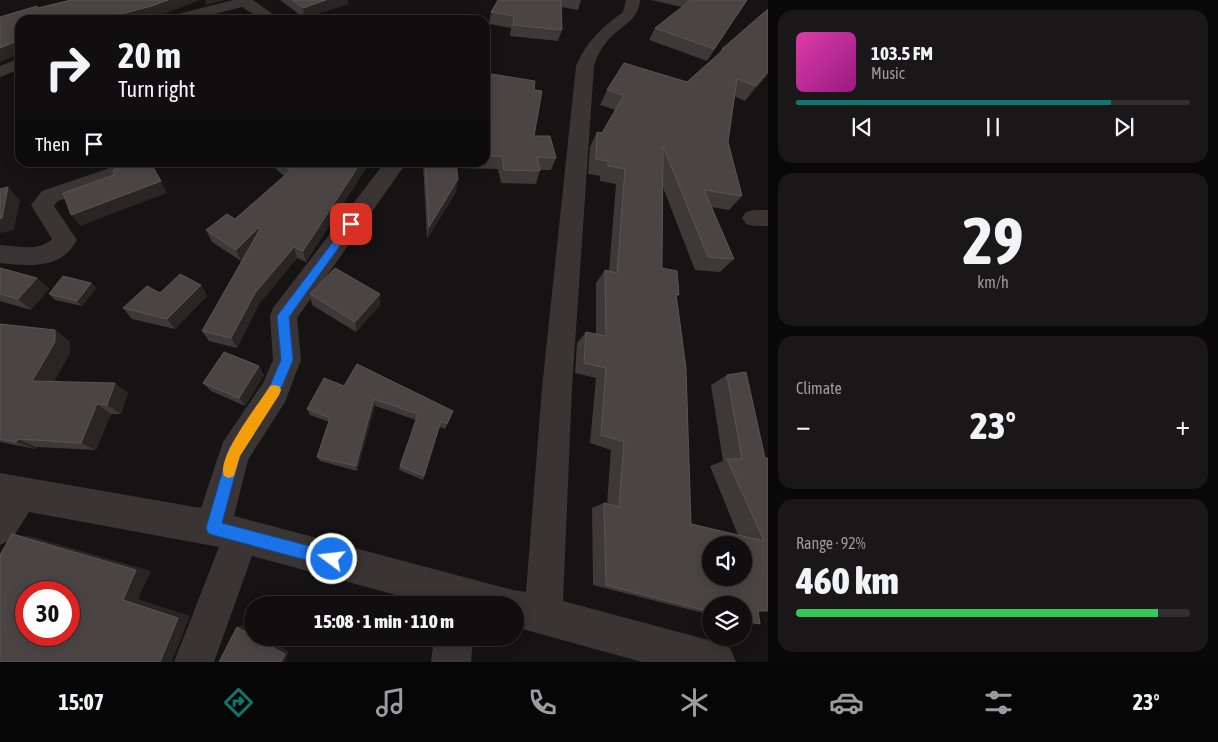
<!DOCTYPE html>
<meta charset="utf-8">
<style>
body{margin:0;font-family:"Asap Condensed",sans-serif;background:#191717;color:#f1f3f6;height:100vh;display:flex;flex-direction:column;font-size:19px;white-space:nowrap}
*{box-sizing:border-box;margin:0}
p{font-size:16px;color:#9c9c9e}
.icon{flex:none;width:28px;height:28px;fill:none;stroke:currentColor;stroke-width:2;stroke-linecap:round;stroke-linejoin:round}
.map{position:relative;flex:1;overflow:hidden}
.panel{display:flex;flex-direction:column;gap:10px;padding:10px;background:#090808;width:450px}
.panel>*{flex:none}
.guide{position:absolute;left:15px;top:15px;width:475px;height:152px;border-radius:15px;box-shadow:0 2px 12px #0003,0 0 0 1px #302e2e;background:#100e0e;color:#f1f3f6;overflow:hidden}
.controls{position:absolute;left:702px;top:536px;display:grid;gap:10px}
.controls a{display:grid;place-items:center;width:50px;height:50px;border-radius:50%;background:#100e0e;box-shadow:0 2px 12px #0003,0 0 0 1px #302e2e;font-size:25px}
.speed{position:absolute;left:15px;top:581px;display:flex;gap:10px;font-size:25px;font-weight:700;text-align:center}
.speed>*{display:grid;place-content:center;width:65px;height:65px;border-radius:50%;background:#100e0e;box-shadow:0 2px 12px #0003,0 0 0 1px #302e2e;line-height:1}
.speed .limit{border:8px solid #d22;background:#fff;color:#111}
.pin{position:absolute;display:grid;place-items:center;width:42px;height:42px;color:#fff;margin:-21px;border-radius:10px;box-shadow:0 2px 8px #0006}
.me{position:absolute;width:55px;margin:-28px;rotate:285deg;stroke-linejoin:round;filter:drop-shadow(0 0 4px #0008)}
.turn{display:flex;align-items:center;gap:18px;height:105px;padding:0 20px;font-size:22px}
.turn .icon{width:65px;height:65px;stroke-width:2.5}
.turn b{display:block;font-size:35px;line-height:42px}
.then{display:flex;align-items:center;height:48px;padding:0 20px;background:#0003;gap:10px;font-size:19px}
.big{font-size:38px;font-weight:800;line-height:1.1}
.panel .tile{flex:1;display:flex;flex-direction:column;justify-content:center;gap:8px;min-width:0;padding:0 18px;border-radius:15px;background:#191717}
.panel .dial{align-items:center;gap:0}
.dial b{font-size:65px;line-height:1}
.song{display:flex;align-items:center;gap:15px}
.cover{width:60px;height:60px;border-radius:8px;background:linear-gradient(135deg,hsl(320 70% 55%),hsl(310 70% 35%))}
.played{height:5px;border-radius:2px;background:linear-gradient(90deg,#0f766e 80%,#302e2e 80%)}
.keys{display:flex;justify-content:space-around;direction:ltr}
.heat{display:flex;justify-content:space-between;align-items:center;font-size:28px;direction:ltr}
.charge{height:8px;border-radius:4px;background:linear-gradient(90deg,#34c759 92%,#302e2e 0)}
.trip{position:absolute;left:244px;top:596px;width:280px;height:50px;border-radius:25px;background:#100e0e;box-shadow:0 2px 12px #0003,0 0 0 1px #302e2e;font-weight:800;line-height:50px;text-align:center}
.menu{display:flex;height:80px;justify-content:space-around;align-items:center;background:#060606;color:#9c9c9e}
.menu .icon{width:35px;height:35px}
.menu .selected{color:#0f766e}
.menu b{font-size:22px;color:#f1f3f6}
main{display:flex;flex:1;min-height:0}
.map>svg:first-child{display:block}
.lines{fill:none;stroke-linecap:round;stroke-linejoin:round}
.minor{fill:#3a3434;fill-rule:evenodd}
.wall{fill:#3d3938}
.shaded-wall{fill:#282524}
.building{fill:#4a4544;stroke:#5b5453;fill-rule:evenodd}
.route{fill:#1a73e8;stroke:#114b97}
.slow{fill:#f59e0b}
</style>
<main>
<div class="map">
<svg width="768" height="662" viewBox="0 0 768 662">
<rect width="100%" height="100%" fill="#151313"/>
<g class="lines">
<path class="minor" d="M233 0H253L281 20H263L242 7 192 20H163L166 17Z
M626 0H640C639 20 622 25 609 39 602 47 597 55 594 66L572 388 563 601 716 642 730 648 736 662H642L515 627V605H433L252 556 214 662H174L219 547 29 512 12 539 0 545V473L201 508 223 442 263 383 273 360 270 316 273 308 385 162H407L297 318 301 360 285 402 248 460 234 516 513 590 526 592 542 388 576 66C586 42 602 27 623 12Z
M20 58V69L0 77V66Z
M127 162H144L147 167 143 172 58 201 54 206 77 240C61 270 29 266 0 263V245C18 246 38 252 52 239L31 205 42 191Z
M754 210H768V226H754L746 224 742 218 746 212Z
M434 638H473L471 662H431Z"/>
</g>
<path class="wall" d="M280 0H348V4L304 18Z
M498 0H581L578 10 561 7 562 30 558 41 510 36 511 28 489 24 491 12Z
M651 0H747L707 61 649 40 655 28 682 7Z
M768 9V74L745 101 734 96 728 142 742 196 729 210 711 207 734 259 720 272 695 270 662 185V268L679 295 676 297 691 524 738 535 710 466 723 461 711 385 727 375 765 458 768 611H758L760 624 744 623V605H711V615L593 585 592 508 604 503 607 504 611 450 590 443 596 378 575 373 577 343 586 332 596 334V283L605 270 609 271 616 184 600 181V176L588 174 590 147 597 132 602 133 616 110 600 105 607 90 687 82 719 54 722 49Z
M485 73 534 90V136L556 158 551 170H540L536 184 501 183 498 169 457 168 456 192 427 239 423 162H485Z
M268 162H382L378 168 368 165 306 262 297 258 259 304 237 348 209 341 202 331 243 259 241 261 212 242 206 230 235 219 284 176Z
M0 268 37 278 49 289 31 310 0 301Z
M91 283 96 288 82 306 55 300 49 294Z
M201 285 207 296 175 329 132 319 123 308 160 293Z
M310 294 380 305 356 332 312 305Z
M0 324 55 330 70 342V353L54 381 128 393 121 414H111L96 450 37 447 35 449 0 442Z
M259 366 264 375 245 406 211 391 203 383Z
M344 386 453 411 445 429 439 427 423 480 399 470 400 466 416 420 375 406 357 471 320 461 317 457 329 422 310 415 307 409Z"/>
<path class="shaded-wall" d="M168 0H200L157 17 144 20H97Z
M205 0H225L206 5Z
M326 0H348V4L304 18 303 8Z
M20 40V54L0 62V48Z
M768 72V74L745 101 756 86Z
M361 162H368V165L306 262 303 251Z
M378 162H382L378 168Z
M458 179 456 192 427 239 429 227Z
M161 181 167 193 80 226 71 215Z
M8 187 20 200 14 230 0 233V219Z
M258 228 262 240 241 261 236 250Z
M294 247 297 258 259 304 237 348 231 338 255 293Z
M37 278 49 289 31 310 18 299Z
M91 283 96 288 82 306 77 301Z
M201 285 207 296 175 329 167 319Z
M380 294V305L356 332 355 322Z
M55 330 70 342V353L49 391 32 381Z
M259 366 264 375 245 406 239 398Z
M115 383 128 393 121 414 107 405Z
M374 399 375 406 357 471 356 466Z
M97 404 111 414 96 450 81 443Z
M18 439 37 447 35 449 16 442Z
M12 534 33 537 151 571 138 599 190 616 172 661 173 662H160L123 600Z
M243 625 252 630V636L237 627Z
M255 638H265L289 651 285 662H281Z"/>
<path class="building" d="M71 0H168L152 6 97 20H20V40L0 48V17L37 6 38 8Z
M292 0H326L303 8Z
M498 0H561L562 30 513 25 514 16 491 12Z
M691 0H747L714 49 655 28Z
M768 9V72L756 86 737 79 728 142 742 196 704 190 734 259 708 257 663 146 662 268 677 271 679 295 676 294 686 368 691 524 764 541 727 459H742L727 375 746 372 765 458H768V611H758L760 624 744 620V605H711V612L606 585 604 503 619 507 624 442 601 435 606 368 584 363 586 332 606 336 605 270 617 273 625 169 608 166V161L596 159 597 132 602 133 624 95 607 90 624 63 687 82 724 49H722ZM711 545H744V578H711Z
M485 73 535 81 534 90 542 91 534 136H550L556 158 537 157 540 171 504 170 502 156H485Z
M135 162H150L161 181 71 215 63 193 114 175 113 170Z
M280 162H361L303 251 294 247 255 293 231 338 202 331 260 229 258 228 236 250 206 230 227 214 235 219 290 171Z
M425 162H456L458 179 429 227Z
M8 187 2 218 0 219V189Z
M0 268 37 278 18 299 0 294Z
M335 268 380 294 355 322 310 294Z
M180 274 201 285 167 319 123 308 147 286 160 293Z
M63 276 91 283 77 301 49 294Z
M0 324 55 330V342L32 381 115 383 107 405 97 404 81 443 18 439 16 442 0 439Z
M224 352 259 366 239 398 203 383Z
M357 364 453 411 447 424 441 421 424 476 400 466 418 414 374 399 356 466 317 457 330 418 307 409 324 378 344 386Z
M12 534 136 570 123 600 178 618 160 662H0V555ZM26 592H69V635H26Z
M237 627 252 636V638H255L285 654 281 662H219Z"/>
<path class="route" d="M351 220 354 222V226L289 317 293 360 278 396 240 456 222 523 332 552 338 554 340 559 338 565 332 567 213 535 208 533 206 528 229 449 269 388 281 360 277 316 348 222Z"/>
<path class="slow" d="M274 385 279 386 281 390 279 395 240 456 234 476 229 478 224 476C216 457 259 404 270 386Z"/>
</svg>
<div class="controls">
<a><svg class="icon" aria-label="sound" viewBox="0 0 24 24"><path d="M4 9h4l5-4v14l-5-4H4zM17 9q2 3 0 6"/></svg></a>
<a><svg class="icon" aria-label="layers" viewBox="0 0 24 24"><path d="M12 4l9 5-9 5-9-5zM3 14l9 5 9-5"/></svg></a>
</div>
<div class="speed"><div class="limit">30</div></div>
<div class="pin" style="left:351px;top:224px;background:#d93025"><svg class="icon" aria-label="arrive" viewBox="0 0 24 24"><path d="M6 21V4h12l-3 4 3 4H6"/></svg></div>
<svg class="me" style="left:332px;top:559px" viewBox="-20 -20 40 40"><circle r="17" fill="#1a73e8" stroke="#fff" stroke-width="3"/><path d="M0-11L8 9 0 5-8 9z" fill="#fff"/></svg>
<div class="trip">15:08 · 1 min · 110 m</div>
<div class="guide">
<div class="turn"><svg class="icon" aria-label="right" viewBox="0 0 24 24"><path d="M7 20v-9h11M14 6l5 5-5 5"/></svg><div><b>20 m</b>Turn right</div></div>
<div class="then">Then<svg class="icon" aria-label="arrive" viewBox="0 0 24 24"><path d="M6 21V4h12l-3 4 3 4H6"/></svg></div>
</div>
</div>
<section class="panel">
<div class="tile">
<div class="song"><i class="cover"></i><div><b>103.5 FM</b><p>Music</p></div></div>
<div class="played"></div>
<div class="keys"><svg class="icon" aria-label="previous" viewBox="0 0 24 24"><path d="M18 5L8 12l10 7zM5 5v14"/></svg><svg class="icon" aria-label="pause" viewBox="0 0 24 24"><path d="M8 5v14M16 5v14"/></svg><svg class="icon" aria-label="next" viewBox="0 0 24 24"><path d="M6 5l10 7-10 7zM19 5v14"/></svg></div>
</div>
<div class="tile dial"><b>29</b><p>km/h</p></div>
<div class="tile"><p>Climate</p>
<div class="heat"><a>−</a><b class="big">23°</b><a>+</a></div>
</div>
<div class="tile"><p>Range · 92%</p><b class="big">460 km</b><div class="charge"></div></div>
</section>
</main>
<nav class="menu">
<b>15:07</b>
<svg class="icon selected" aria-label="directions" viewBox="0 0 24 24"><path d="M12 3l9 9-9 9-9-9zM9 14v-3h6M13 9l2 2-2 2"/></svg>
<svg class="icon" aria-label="music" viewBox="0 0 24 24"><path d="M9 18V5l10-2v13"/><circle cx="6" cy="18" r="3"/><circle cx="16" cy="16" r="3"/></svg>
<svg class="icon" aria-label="phone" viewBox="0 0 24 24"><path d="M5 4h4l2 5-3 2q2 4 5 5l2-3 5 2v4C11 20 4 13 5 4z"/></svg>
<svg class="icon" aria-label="climate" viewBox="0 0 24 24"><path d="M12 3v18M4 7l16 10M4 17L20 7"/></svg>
<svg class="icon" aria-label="car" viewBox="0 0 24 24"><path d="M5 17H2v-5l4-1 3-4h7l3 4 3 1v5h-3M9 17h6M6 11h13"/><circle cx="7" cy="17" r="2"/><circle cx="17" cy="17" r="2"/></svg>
<svg class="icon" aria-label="filters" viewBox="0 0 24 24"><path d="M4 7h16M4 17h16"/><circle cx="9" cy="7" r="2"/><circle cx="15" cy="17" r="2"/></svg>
<b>23°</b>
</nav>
